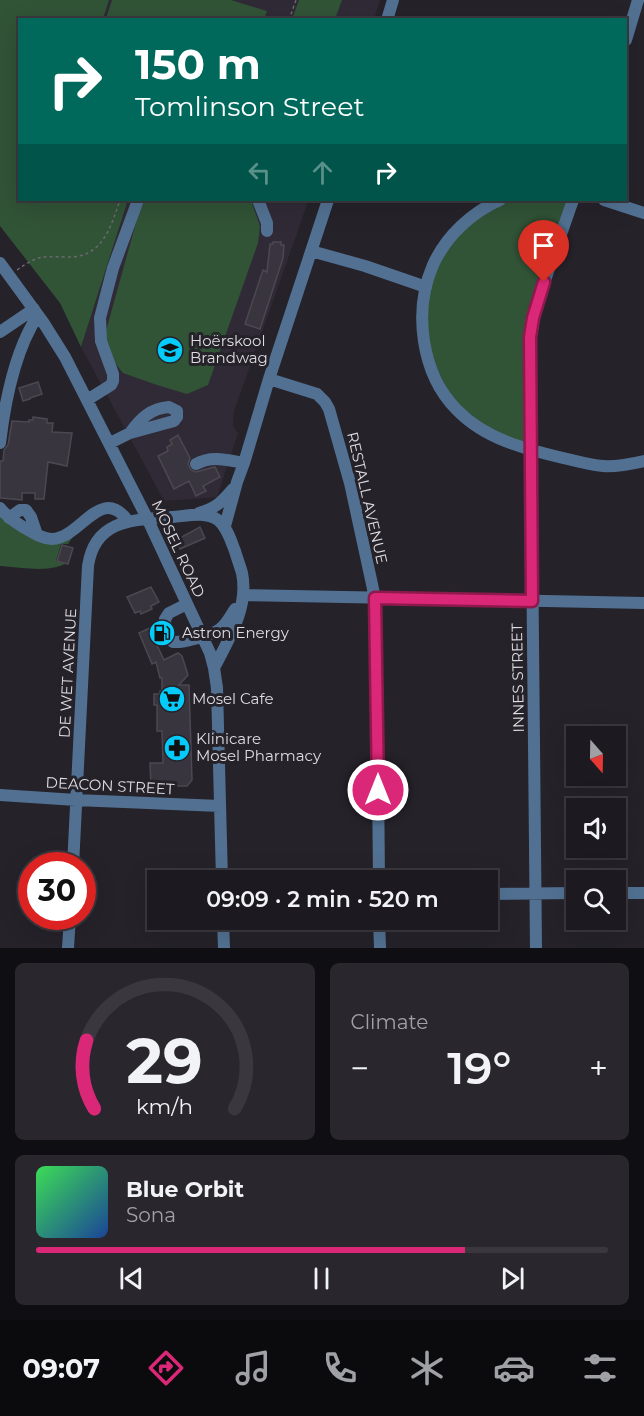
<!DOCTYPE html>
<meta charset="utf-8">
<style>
body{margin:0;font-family:Montserrat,sans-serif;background:#29272d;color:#f1f3f6;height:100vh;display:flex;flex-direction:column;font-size:22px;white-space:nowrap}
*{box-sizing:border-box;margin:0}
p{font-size:20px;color:#a0a1a5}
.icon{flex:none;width:33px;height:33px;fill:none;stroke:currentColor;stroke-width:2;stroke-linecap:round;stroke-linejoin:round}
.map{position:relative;height:948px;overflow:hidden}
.panel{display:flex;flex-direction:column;gap:15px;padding:15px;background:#0f0e12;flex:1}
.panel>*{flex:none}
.banner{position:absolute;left:18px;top:18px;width:609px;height:183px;border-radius:0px;box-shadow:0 6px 24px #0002,0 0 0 2px #3a383e;background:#00695c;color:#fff;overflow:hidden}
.needle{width:39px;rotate:160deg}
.tools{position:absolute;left:566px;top:726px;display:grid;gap:12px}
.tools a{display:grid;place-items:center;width:60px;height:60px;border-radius:0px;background:#1c1a20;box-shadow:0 6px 24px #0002,0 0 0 2px #3a383e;font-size:30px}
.speed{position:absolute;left:18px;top:852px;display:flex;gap:12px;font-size:30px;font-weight:700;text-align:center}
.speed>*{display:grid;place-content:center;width:78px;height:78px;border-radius:50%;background:#1c1a20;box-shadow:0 6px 24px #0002,0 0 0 2px #3a383e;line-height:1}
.speed .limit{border:9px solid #d22;background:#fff;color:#111}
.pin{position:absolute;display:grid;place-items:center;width:51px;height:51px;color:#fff;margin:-62px -26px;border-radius:50% 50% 50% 0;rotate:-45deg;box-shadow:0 0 6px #0007}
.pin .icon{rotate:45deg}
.me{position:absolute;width:66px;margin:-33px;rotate:0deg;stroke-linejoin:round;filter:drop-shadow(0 0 4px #0008)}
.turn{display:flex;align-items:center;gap:21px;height:126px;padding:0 18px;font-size:27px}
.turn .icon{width:78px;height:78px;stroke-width:2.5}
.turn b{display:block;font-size:42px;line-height:51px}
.lanes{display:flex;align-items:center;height:57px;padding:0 18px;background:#0003;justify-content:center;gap:30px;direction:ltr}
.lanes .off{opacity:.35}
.big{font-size:45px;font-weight:600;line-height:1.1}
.panel .card{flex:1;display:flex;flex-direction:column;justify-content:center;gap:9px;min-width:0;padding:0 21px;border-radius:9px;background:#29272d}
.panel .dial{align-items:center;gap:0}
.dial svg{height:156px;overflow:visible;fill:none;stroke:#3a383e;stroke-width:7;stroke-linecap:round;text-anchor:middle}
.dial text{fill:#f1f3f6;stroke:none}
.song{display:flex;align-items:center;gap:18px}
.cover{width:72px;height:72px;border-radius:9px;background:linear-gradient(135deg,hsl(130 70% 55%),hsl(220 70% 35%))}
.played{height:6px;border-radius:3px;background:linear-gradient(90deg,#db2777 75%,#3a383e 75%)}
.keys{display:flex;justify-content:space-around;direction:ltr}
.heat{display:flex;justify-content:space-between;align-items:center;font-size:33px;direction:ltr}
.panel .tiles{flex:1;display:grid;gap:15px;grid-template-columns:1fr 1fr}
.card:last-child{grid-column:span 2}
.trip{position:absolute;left:147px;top:870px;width:351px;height:60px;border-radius:0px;background:#1c1a20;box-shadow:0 6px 24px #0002,0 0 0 2px #3a383e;font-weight:600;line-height:60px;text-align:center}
.tab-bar{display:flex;height:96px;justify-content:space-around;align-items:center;background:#0b0a0d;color:#a0a1a5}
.tab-bar .icon{width:42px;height:42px}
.tab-bar .selected{color:#db2777}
.tab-bar b{font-size:27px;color:#f1f3f6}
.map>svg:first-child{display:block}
.built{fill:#302a36}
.green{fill:#315336}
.building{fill:#39353e;stroke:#4c4851;stroke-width:1.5}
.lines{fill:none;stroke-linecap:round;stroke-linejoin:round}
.path{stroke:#6b686f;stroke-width:1.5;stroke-dasharray:3 3;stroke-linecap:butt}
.minor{stroke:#527192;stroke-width:12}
.route-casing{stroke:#8e194d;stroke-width:15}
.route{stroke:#db2777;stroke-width:10}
.labels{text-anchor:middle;stroke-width:6;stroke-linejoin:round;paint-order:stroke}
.poi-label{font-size:15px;fill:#dfdde2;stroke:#25222a;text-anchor:start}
.street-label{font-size:15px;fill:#dfdde2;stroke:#25222a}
</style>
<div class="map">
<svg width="644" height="948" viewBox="0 0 644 948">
<rect width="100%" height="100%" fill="#25222a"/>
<path class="built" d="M109 0H380L374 19 103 20Z
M128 200H307L306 202 307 205 234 411 233 426 238 433 217 497 164 501 81 347Z"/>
<path class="green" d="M0 0H109L103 19 20 20V200H128L81 347 60 303 0 226Z
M112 0H231L267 11 264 19H106Z
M299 0H342L335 19H292Z
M145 200H251L260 226 258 243 208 385 187 394 157 385 123 373 114 362 104 338 139 212Z
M498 200H571L529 323 530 449 493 434 457 408 423 342 431 265 456 237Z
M0 513 22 531 74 535 68 544H61L56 561 65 564C46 573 21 567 0 566Z"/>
<path class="building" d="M273 242H281V245H284L283 258 260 329 245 324 263 270 267 272 270 244H273Z
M38 382 42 394 30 398V399L23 401 19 388Z
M33 417 47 419V423H53L52 432 72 433 67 466 48 462 44 499H35V493H22V500L0 498V461H3L4 450 8 445 12 421 29 422V420H33Z
M178 435 190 458 188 464 191 470 196 472 215 467 220 477 203 486 206 491 196 496 189 481 174 489 158 456 168 451 167 447 172 444 170 440Z
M200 527 205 538 180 549 176 540Z
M62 545 73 548 68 564 57 561Z
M151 587 159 602 151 606 152 609 141 614 140 611 135 613 127 597Z
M157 627 161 641 156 643 164 660 178 653 182 656 188 675 179 685H189L192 780 187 786H151L150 763H163L162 731H157V705H154V694H160V691H162V678H160L156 662 152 664 139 633 150 628 151 630Z"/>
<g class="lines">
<path class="path" d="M289 20 296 0
M17 270C37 256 41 256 65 257 102 259 110 229 120 200"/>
<path class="minor" d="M387 20 393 0
M626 40 638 0
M258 200 267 223V231
M500 200C472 212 446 236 433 265 413 311 421 374 457 410 485 439 525 449 563 458 576 461 590 465 603 466 617 467 631 464 644 461
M604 200 644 213
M311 251 365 266 426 287
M0 263 43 322 65 357 147 518 210 653 214 668 217 688 222 880
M0 332 34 309
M269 379 317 394 325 402 329 409 350 483 375 598 377 677 379 880
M87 400 111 385 113 381V374L101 341 100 318 113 268 138 200
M0 443C5 401 15 350 38 315
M110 443 130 433 174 421 177 417V411L169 407C151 408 140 419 130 433
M196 464C212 455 227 460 244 463
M0 508C8 518 19 525 30 531 37 535 44 539 52 539 81 538 101 484 128 521
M199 513C216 508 222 502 233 489
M9 518 20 510H26L31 517 37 535
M225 526 237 482 244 463 269 379 328 200
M243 595 644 603
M187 604 169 613 165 619C165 627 166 636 173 642 183 643 212 635 220 629 227 624 231 615 235 609
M0 795 76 800 220 806
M73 866 88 566C95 518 135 520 173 517 186 516 206 511 218 520 227 527 231 541 235 551 237 558 240 566 242 573 249 607 229 639 214 668
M615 893H644
M488 894 576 893
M223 920 224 948
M379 920 380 948
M68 948 70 916
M536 948 530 337 537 303 573 200"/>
</g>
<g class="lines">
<defs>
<path id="route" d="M378 790 375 598 532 601 530 337 533 318 544 282"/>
</defs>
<use href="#route" class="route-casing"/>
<use href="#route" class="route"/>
</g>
<defs>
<symbol id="school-disc" viewBox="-11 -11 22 22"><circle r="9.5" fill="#04cbf9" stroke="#25222a"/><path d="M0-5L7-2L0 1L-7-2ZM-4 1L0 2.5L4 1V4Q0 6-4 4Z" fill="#111"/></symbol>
<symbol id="fuel-disc" viewBox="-11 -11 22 22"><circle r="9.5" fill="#04cbf9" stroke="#25222a"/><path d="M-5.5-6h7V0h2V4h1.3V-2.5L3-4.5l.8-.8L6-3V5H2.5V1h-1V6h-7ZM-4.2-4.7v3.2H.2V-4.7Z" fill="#111"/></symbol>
<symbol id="supermarket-disc" viewBox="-11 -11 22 22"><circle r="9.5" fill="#04cbf9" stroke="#25222a"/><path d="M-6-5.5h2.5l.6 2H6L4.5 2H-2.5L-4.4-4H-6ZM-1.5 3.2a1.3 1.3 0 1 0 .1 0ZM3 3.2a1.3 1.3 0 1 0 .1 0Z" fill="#111"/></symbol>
<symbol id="pharmacy-disc" viewBox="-11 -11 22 22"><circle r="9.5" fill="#04cbf9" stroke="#25222a"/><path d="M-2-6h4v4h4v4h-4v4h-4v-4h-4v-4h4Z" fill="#111"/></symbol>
</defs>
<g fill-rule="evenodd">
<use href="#school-disc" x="155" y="335" width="30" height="30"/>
<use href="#fuel-disc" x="147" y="618" width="30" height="30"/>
<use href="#supermarket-disc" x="157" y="684" width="30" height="30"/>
<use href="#pharmacy-disc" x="162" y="733" width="30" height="30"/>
</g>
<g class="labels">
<g class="poi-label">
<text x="190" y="346">Hoërskool<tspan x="190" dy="17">Brandwag</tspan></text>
<text x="182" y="638">Astron Energy</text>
<text x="192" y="704">Mosel Cafe</text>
<text x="196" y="744">Klinicare<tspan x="196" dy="17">Mosel Pharmacy</tspan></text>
</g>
<g class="street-label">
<text transform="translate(367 498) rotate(77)" y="5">RESTALL AVENUE</text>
<text transform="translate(178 549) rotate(65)" y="5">MOSEL ROAD</text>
<text transform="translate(68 673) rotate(-87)" y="5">DE WET AVENUE</text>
<text transform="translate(518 678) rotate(-91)" y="5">INNES STREET</text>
<text transform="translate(110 786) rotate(3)" y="5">DEACON STREET</text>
</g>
</g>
</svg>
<div class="tools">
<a><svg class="needle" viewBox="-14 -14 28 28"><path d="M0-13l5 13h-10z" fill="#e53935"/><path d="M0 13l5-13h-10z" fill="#a0a1a5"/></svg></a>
<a><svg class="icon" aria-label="sound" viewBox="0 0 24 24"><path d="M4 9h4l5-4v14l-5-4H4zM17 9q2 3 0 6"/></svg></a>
<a><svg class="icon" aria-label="search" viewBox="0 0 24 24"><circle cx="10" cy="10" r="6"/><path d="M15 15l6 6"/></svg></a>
</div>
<div class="speed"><div class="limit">30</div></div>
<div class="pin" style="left:544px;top:282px;background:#d93025"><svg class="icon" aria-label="arrive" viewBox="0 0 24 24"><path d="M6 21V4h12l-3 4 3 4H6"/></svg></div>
<svg class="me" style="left:378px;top:790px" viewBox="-20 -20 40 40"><circle r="17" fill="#db2777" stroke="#fff" stroke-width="3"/><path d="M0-11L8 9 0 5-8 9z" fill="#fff"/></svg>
<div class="trip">09:09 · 2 min · 520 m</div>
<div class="banner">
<div class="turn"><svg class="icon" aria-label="right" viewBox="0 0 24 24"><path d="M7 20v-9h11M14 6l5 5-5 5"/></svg><div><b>150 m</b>Tomlinson Street</div></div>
<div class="lanes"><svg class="icon off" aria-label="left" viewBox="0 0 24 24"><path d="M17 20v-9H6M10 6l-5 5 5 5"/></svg><svg class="icon off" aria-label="ahead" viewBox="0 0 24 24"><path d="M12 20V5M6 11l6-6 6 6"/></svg><svg class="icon" aria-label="right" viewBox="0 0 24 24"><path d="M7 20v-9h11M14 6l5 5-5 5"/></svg></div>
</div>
</div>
<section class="panel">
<div class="tiles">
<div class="card dial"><svg viewBox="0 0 100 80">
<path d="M14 69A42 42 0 1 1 86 69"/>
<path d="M14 69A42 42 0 0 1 10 34" stroke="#db2777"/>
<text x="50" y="56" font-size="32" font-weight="700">29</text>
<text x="50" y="72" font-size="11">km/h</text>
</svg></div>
<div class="card"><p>Climate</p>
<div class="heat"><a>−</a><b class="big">19°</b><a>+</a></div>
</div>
<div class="card">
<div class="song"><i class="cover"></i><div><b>Blue Orbit</b><p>Sona</p></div></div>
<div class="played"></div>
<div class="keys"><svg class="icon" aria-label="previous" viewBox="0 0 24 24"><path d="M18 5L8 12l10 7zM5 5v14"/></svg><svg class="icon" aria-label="pause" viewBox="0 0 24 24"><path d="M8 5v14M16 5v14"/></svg><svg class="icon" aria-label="next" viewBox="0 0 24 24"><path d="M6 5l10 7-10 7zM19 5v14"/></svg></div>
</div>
</div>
</section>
<nav class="tab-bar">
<b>09:07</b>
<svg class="icon selected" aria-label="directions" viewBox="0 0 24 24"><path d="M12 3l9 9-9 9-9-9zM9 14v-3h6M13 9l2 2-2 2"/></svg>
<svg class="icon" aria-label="music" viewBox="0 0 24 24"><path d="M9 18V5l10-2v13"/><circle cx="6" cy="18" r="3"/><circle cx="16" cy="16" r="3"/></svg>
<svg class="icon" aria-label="phone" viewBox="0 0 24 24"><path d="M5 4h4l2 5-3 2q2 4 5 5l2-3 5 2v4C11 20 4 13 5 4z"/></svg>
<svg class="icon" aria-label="climate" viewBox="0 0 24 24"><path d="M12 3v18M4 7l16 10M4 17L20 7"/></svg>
<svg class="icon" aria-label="car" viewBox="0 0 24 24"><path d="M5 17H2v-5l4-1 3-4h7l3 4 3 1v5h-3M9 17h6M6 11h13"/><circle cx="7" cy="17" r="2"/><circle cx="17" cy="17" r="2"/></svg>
<svg class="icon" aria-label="filters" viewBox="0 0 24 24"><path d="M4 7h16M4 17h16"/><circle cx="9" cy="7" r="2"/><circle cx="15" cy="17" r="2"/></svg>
</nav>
